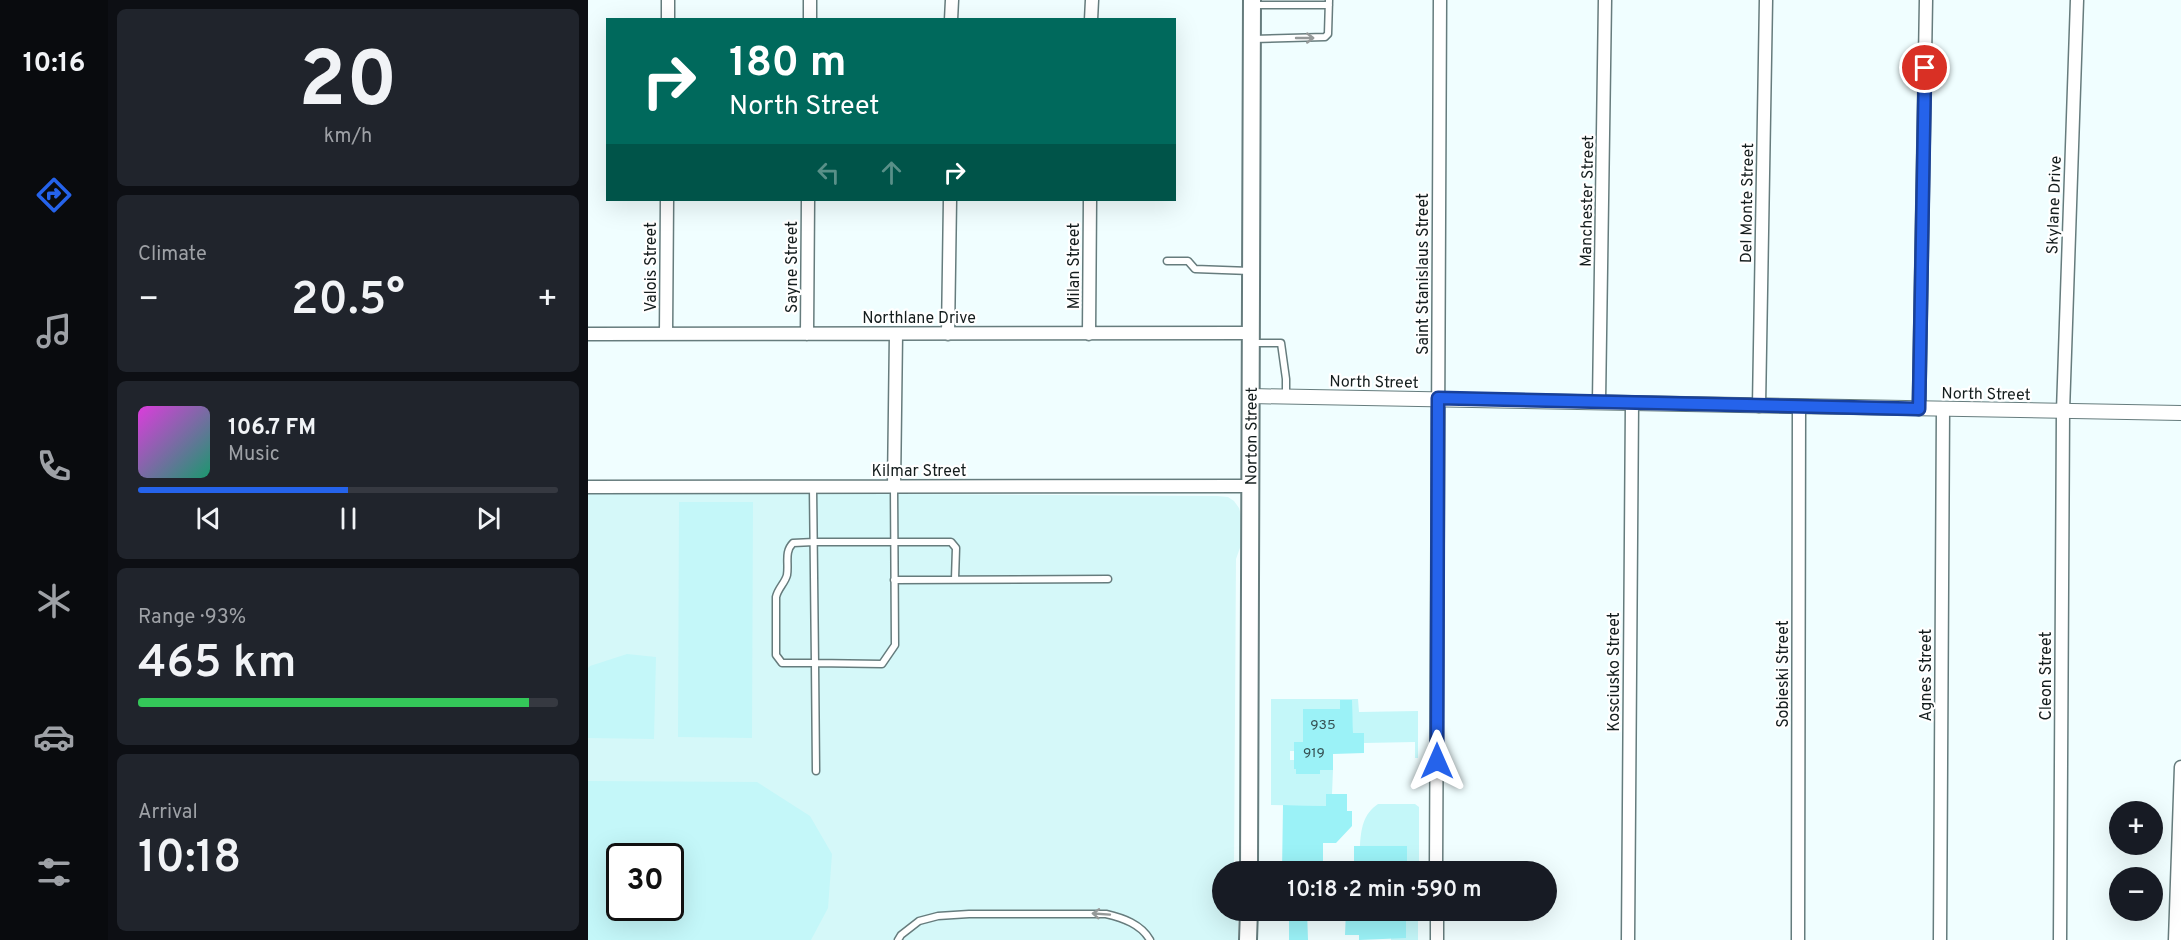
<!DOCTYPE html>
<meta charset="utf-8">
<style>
body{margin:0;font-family:Overpass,sans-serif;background:#20242c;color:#f1f3f6;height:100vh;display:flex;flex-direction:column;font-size:22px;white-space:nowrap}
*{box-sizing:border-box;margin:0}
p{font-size:20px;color:#9ea1a6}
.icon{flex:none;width:33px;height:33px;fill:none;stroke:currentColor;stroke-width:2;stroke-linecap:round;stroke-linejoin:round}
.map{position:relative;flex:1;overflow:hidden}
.side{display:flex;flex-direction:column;gap:9px;padding:9px;background:#0d0f14;width:480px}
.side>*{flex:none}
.hud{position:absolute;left:18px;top:18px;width:570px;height:183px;border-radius:0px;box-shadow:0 6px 24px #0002;background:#00695c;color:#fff;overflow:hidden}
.fabs{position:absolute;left:1521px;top:801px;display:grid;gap:12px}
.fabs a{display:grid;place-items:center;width:54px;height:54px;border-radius:50%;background:#171b24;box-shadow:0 6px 24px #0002;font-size:30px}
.speed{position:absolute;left:18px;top:843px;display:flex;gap:12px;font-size:30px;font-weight:700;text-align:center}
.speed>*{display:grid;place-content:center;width:78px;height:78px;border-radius:50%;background:#171b24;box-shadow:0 6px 24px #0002;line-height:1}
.speed .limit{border:3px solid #111;border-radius:9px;background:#fff;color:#111}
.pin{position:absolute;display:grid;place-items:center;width:51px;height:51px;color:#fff;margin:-26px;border:3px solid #fff;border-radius:50%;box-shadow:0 2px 6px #0007}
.me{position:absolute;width:66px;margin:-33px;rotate:0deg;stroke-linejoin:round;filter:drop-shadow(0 0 4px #0008)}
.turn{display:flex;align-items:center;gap:21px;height:126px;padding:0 24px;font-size:27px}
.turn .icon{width:78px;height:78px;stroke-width:2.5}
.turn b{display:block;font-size:42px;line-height:51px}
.lanes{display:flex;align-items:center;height:57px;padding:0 24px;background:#0003;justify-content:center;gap:30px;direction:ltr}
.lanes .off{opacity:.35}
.big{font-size:45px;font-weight:600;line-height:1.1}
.side .widget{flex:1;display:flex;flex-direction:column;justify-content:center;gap:9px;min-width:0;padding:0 21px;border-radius:9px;background:#20242c}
.side .dial{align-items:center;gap:0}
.dial b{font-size:78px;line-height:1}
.song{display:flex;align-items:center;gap:18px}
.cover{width:72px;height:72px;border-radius:9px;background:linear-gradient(135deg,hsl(300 70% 55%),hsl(160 70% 35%))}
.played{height:6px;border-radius:3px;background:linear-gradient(90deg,#2563eb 50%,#363941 50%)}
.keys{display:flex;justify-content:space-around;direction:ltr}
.heat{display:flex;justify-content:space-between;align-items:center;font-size:33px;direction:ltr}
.charge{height:9px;border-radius:4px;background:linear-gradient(90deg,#34c759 93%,#363941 0)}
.trip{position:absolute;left:624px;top:861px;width:345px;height:60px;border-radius:30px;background:#171b24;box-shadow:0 6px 24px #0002;font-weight:600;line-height:60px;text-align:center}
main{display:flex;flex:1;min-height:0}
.menu{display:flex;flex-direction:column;width:108px;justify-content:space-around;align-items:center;background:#090b0e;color:#9ea1a6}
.menu .icon{width:42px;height:42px}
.menu .selected{color:#2563eb}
.menu b{font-size:27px;color:#f1f3f6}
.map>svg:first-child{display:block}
.built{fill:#d5f8f9;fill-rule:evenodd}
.green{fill:#c4f7f9;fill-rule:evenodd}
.building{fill:#9bf2f7}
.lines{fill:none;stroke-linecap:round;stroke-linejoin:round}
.service-casing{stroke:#667c7d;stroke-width:9}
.minor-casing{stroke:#667c7d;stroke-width:15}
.tertiary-casing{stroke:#667c7d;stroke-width:16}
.secondary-casing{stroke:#667c7d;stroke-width:20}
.service{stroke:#fff;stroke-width:6}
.minor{stroke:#fff;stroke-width:12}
.tertiary{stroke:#fff;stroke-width:14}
.secondary{stroke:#fff;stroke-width:16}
.oneway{stroke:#959999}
.route-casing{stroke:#184099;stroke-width:15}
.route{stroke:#2563eb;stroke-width:10}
.labels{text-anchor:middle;stroke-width:4.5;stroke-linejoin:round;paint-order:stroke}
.number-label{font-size:14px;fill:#365254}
.street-label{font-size:16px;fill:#141d1d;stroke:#fff}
</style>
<main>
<nav class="menu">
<b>10:16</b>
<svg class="icon selected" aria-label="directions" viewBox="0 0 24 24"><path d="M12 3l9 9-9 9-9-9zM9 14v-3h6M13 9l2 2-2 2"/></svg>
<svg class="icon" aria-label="music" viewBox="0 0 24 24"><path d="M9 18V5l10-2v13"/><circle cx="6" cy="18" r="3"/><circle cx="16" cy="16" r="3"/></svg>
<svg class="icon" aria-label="phone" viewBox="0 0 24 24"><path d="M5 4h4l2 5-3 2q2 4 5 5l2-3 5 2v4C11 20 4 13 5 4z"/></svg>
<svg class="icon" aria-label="climate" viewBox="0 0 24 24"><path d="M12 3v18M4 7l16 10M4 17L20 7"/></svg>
<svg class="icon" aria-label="car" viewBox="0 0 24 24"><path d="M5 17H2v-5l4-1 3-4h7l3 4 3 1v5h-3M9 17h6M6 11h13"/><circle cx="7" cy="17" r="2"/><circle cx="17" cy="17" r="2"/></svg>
<svg class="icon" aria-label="filters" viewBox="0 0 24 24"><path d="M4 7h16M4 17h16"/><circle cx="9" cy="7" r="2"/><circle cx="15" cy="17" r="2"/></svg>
</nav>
<section class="side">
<div class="widget dial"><b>20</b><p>km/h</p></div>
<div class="widget"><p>Climate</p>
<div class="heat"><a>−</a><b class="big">20.5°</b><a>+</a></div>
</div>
<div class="widget">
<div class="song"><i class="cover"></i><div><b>106.7 FM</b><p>Music</p></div></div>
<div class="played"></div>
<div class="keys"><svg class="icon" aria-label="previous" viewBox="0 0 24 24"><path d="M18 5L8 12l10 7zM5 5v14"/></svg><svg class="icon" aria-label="pause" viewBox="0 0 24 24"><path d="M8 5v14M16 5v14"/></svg><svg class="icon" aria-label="next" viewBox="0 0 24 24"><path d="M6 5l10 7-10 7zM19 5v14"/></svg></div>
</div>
<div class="widget"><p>Range · 93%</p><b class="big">465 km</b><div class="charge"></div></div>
<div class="widget"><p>Arrival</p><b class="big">10:18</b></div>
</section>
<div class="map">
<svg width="1593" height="940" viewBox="0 0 1593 940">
<rect width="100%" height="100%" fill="#f0feff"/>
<path class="built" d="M0 492 629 496 640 497 646 501 651 508 653 515V545L648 559 646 871 634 872V910L650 911V940H0ZM32 856H82V908H32Z"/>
<path class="green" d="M91 502H165L164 738 90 737Z
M39 654 68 657 66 739 0 738V668L2 666Z
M683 699H770L771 712 830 711V758H827V742L776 743 775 733H765L763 701H752V709H715L716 742 706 751H702V760H706L709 774H731L732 770H745L744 794 738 806 683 805Z
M0 781 169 782 222 816 244 854 240 908 223 940H0ZM32 856H82V908H32Z
M790 804H827L831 807V871H814V863L819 864V846H772C773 829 775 814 790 804Z
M818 911H830V940H803V938H818Z"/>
<path class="building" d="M752 700H764L765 733H776V753L745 754V770H732V774H708V769H706V742H715V709H752Z
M738 794H759V811H764V826L748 843H735V872H694L695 805 738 806Z
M766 846H819V864L814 863V872H766Z
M701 910H719L720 940H701Z
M758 910H818V938L771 940V935H757Z"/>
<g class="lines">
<defs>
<path id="service" d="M664 5H741
M665 39 737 37 740 34 741 0
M579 261H600L607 269 662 271
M664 343H693L698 379V396
M225 487 227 663 294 664 307 645 306 486
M306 580 520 579
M228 771 227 663H194L188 655V597C190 588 197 583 199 575 201 563 196 552 205 543L226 542H363L368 548 367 579
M310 940 313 935 331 921 350 916 381 914H518C535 918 553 924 562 940"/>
<path id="minor" d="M80 20V0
M222 20V0
M363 20 364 0
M503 20 504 0
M0 334 662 333
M78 334 79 200
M219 334 220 200
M360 334 362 200
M501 334 502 200
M1011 402 1017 0
M1171 406 1178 0
M1331 409 1338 0
M306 486 308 334
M0 487 662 486
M848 872 852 0
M849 910V940
M1040 940 1044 403
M1210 940 1211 407
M1352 940 1355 409
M1472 940 1475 411 1489 0
M1587 940 1593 767"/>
<path id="tertiary" d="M663 396 1593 413"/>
<g id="secondary">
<path id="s1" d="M661 872 664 0"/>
<path d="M660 940 661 910"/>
</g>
</defs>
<use href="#service" class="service-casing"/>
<use href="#minor" class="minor-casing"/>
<use href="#tertiary" class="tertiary-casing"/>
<use href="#secondary" class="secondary-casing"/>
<use href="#service" class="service"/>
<use href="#minor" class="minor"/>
<use href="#tertiary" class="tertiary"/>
<use href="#secondary" class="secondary"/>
</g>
<defs><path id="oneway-shaft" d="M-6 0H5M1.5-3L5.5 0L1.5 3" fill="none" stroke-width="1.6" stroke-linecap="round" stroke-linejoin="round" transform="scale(1.5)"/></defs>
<g class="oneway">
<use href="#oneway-shaft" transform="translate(717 38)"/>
<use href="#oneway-shaft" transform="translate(513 914) rotate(-176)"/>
</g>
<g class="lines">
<defs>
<path id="route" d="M849 761 850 398 1331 409 1337 68"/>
</defs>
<use href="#route" class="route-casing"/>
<use href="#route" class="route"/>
</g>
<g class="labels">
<g class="number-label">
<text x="735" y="729">935</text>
<text x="726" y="757">919</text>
</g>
<g class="street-label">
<text transform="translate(998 201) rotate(-89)" y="6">Manchester Street</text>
<text transform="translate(1158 203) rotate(-89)" y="6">Del Monte Street</text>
<text transform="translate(1465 205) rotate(-88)" y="6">Skylane Drive</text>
<text transform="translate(485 266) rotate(-90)" y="6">Milan Street</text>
<text transform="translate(62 267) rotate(-90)" y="6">Valois Street</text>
<text transform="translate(203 267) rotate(-90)" y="6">Sayne Street</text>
<text transform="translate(834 274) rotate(-90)" y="6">Saint Stanislaus Street</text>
<text x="331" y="323">Northlane Drive</text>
<text transform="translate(786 381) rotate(1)" y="6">North Street</text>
<text transform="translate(1398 393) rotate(1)" y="6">North Street</text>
<text dy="6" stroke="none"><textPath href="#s1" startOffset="436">Norton Street</textPath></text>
<text x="331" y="476">Kilmar Street</text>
<text transform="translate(1025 672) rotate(-90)" y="6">Kosciusko Street</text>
<text transform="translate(1194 674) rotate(-90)" y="6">Sobieski Street</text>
<text transform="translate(1337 675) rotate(-90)" y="6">Agnes Street</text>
<text transform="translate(1457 676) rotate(-90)" y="6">Cleon Street</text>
</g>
</g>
</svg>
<div class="fabs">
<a>+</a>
<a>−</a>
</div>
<div class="speed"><div class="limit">30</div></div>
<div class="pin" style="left:1337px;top:68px;background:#d93025"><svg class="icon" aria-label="arrive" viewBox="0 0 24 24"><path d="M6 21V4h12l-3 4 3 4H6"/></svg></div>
<svg class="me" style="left:849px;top:761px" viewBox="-20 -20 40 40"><path d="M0-17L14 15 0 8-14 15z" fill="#2563eb" stroke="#fff" stroke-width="4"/></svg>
<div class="trip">10:18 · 2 min · 590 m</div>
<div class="hud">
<div class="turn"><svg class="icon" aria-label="right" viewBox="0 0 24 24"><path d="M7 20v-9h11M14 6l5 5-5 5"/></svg><div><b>180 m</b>North Street</div></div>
<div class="lanes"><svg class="icon off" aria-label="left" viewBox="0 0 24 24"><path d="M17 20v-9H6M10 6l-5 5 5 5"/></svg><svg class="icon off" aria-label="ahead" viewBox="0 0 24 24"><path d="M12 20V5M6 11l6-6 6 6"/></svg><svg class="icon" aria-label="right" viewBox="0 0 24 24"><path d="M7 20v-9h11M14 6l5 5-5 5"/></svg></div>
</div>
</div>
</main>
